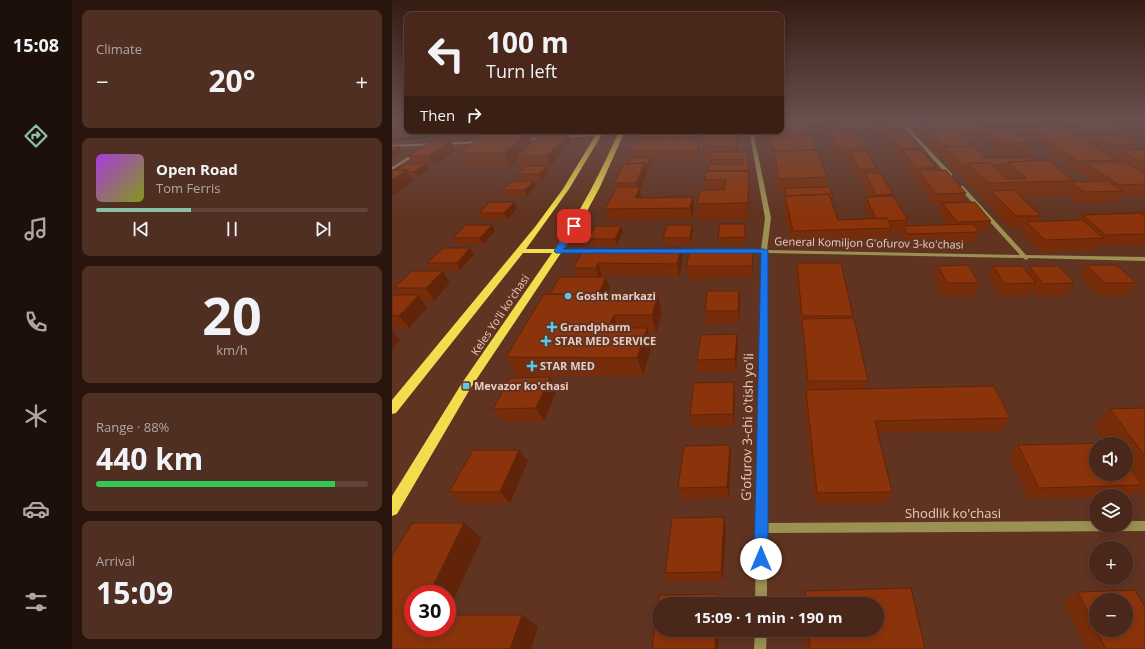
<!DOCTYPE html>
<meta charset="utf-8">
<style>
body{margin:0;font-family:"Open Sans",sans-serif;background:#502f23;color:#f1f3f6;height:100vh;display:flex;flex-direction:column;font-size:15px;white-space:nowrap}
*{box-sizing:border-box;margin:0}
p{font-size:13px;color:#b1a5a2}
.icon{flex:none;width:22px;height:22px;fill:none;stroke:currentColor;stroke-width:2;stroke-linecap:round;stroke-linejoin:round}
.map{position:relative;flex:1;overflow:hidden}
.drawer{display:flex;flex-direction:column;gap:10px;padding:10px;background:#28150e;width:320px}
.drawer>*{flex:none}
.top-card{position:absolute;left:12px;top:12px;width:380px;height:122px;border-radius:8px;box-shadow:0 2px 10px #0003,0 0 0 1px #614439;background:#49271a;color:#f1f3f6;overflow:hidden}
.controls{position:absolute;left:697px;top:437px;display:grid;gap:8px}
.controls a{display:grid;place-items:center;width:44px;height:44px;border-radius:50%;background:#49271a;box-shadow:0 2px 10px #0003,0 0 0 1px #614439;font-size:20px}
.speed{position:absolute;left:12px;top:585px;display:flex;gap:8px;font-size:20px;font-weight:700;text-align:center}
.speed>*{display:grid;place-content:center;width:52px;height:52px;border-radius:50%;background:#49271a;box-shadow:0 2px 10px #0003,0 0 0 1px #614439;line-height:1}
.speed .limit{border:6px solid #d22;background:#fff;color:#111}
.pin{position:absolute;display:grid;place-items:center;width:34px;height:34px;color:#fff;margin:-17px;border-radius:8px;box-shadow:0 2px 6px #0006}
.me{position:absolute;width:44px;margin:-22px;rotate:0deg;stroke-linejoin:round;filter:drop-shadow(0 0 3px #0008)}
.turn{display:flex;align-items:center;gap:14px;height:84px;padding:0 16px;font-size:18px}
.turn .icon{width:52px;height:52px;stroke-width:2.5}
.turn b{display:block;font-size:28px;line-height:34px}
.then{display:flex;align-items:center;height:38px;padding:0 16px;background:#0003;gap:8px;font-size:15px}
.big{font-size:30px;font-weight:700;line-height:1.1}
.drawer .widget{flex:1;display:flex;flex-direction:column;justify-content:center;gap:6px;min-width:0;padding:0 14px;border-radius:8px;background:#502f23}
.drawer .dial{align-items:center;gap:0}
.dial b{font-size:52px;line-height:1}
.song{display:flex;align-items:center;gap:12px}
.cover{width:48px;height:48px;border-radius:6px;background:linear-gradient(135deg,hsl(280 70% 55%),hsl(70 70% 35%))}
.played{height:4px;border-radius:2px;background:linear-gradient(90deg,#8abfa5 35%,#614439 35%)}
.keys{display:flex;justify-content:space-around;direction:ltr}
.heat{display:flex;justify-content:space-between;align-items:center;font-size:22px;direction:ltr}
.charge{height:6px;border-radius:3px;background:linear-gradient(90deg,#34c759 88%,#614439 0)}
.trip{position:absolute;left:260px;top:597px;width:232px;height:40px;border-radius:20px;background:#49271a;box-shadow:0 2px 10px #0003,0 0 0 1px #614439;font-weight:700;line-height:40px;text-align:center}
main{display:flex;flex:1;min-height:0}
.tab-bar{display:flex;flex-direction:column;width:72px;justify-content:space-around;align-items:center;background:#1d100a;color:#b1a5a2}
.tab-bar .icon{width:28px;height:28px}
.tab-bar .selected{color:#8abfa5}
.tab-bar b{font-size:18px;color:#f1f3f6}
.map>svg:first-child{display:block}
.lines{fill:none;stroke-linecap:round;stroke-linejoin:round}
.stream{fill:#063340;fill-rule:evenodd}
.minor{fill:#9a9152;fill-rule:evenodd}
.major{fill:#f1dd4e;fill-rule:evenodd}
.wall{fill:#782d0a;fill-rule:evenodd}
.shaded-wall{fill:#612408}
.building{fill:#8b340c;stroke:#612408}
.route{fill:#1a73e8;stroke:#114b97}
.poi-dot{fill:#5dc7e8;stroke:#613422;stroke-width:1.5}
.labels{text-anchor:middle;stroke-width:4;stroke-linejoin:round;paint-order:stroke}
.street-label{font-size:11px;fill:#e8cbc1;stroke:#613422}
.poi-label{font-size:11px;font-weight:bold;fill:#e8cbc1;stroke:#613422;text-anchor:start}
.near-street-label{font-size:13px;fill:#e8cbc1;stroke:#613422}
</style>
<main>
<nav class="tab-bar">
<b>15:08</b>
<svg class="icon selected" aria-label="directions" viewBox="0 0 24 24"><path d="M12 3l9 9-9 9-9-9zM9 14v-3h6M13 9l2 2-2 2"/></svg>
<svg class="icon" aria-label="music" viewBox="0 0 24 24"><path d="M9 18V5l10-2v13"/><circle cx="6" cy="18" r="3"/><circle cx="16" cy="16" r="3"/></svg>
<svg class="icon" aria-label="phone" viewBox="0 0 24 24"><path d="M5 4h4l2 5-3 2q2 4 5 5l2-3 5 2v4C11 20 4 13 5 4z"/></svg>
<svg class="icon" aria-label="climate" viewBox="0 0 24 24"><path d="M12 3v18M4 7l16 10M4 17L20 7"/></svg>
<svg class="icon" aria-label="car" viewBox="0 0 24 24"><path d="M5 17H2v-5l4-1 3-4h7l3 4 3 1v5h-3M9 17h6M6 11h13"/><circle cx="7" cy="17" r="2"/><circle cx="17" cy="17" r="2"/></svg>
<svg class="icon" aria-label="filters" viewBox="0 0 24 24"><path d="M4 7h16M4 17h16"/><circle cx="9" cy="7" r="2"/><circle cx="15" cy="17" r="2"/></svg>
</nav>
<section class="drawer">
<div class="widget"><p>Climate</p>
<div class="heat"><a>−</a><b class="big">20°</b><a>+</a></div>
</div>
<div class="widget">
<div class="song"><i class="cover"></i><div><b>Open Road</b><p>Tom Ferris</p></div></div>
<div class="played"></div>
<div class="keys"><svg class="icon" aria-label="previous" viewBox="0 0 24 24"><path d="M18 5L8 12l10 7zM5 5v14"/></svg><svg class="icon" aria-label="pause" viewBox="0 0 24 24"><path d="M8 5v14M16 5v14"/></svg><svg class="icon" aria-label="next" viewBox="0 0 24 24"><path d="M6 5l10 7-10 7zM19 5v14"/></svg></div>
</div>
<div class="widget dial"><b>20</b><p>km/h</p></div>
<div class="widget"><p>Range · 88%</p><b class="big">440 km</b><div class="charge"></div></div>
<div class="widget"><p>Arrival</p><b class="big">15:09</b></div>
</section>
<div class="map">
<svg width="753" height="649" viewBox="0 0 753 649">
<rect width="100%" height="100%" fill="#613422"/>
<g class="lines">
<path class="stream" d="M37 136H38V138L0 141V139Z"/>
<path class="minor" d="M507 121H510L560 174V176H556Z
M357 131H361L379 218 375 250 628 255 567 188V187L569 186H571L634 255 753 257V261L637 258 634 260 631 258 375 253V523L704 521V526H734V521H753V531L375 533V604H363L369 253H351L348 251 351 249 369 250 373 218Z
M207 134H208V136L168 138 166 137 168 136Z
M154 137 156 138 155 139 130 140 128 139 130 138Z
M90 141 92 142 91 143 52 145 50 144 52 143Z
M43 143 44 144 42 145 0 147V145Z
M24 152 27 153 0 170V167Z
M166 249H199L202 251 199 253 164 252 163 251Z
M281 249H307L310 251 307 253 279 252V250Z
M363 630H375L374 649H362Z"/>
<path class="major" d="M206 131H212L177 189 134 249H163C189 211 209 172 227 131H233L208 187 187 226 78 389 5 514 0 516V496L70 383 160 253H131L4 413 0 414V400L143 227 171 189Z"/>
</g>
<path class="wall" d="M0 121H15V126H0Z
M389 121H432L431 130H415L416 134V136L424 150 435 177 434 187 441 197 440 203 446 220 477 219 472 208 474 197H478L471 184 472 179 465 180 456 162 457 159H444L437 143V133H442L437 123V121H459L464 129 463 133 473 149 472 152 485 169V173L501 194 500 196 516 220 514 226 555 225 547 214 550 205H541L523 181 524 178H521L508 160V158H506L495 143 496 139H492L479 122 505 121 512 130 511 133 528 148 527 150 544 168V170L574 193 571 203 599 221 595 232H586L582 243 512 245 508 237 509 232H499L497 244 400 248 393 212 392 194H387L379 144H377L376 138V131H375H389Z
M542 121H655L662 126V127H666L657 121H707L705 124 723 134 722 135 744 145 741 149H753V195L728 196 724 202 686 203 675 194 674 196 629 197 649 216 646 221 687 220 690 215 750 214 752 212H753V245L706 247 705 250 647 252 629 233 632 227 619 228 595 202 596 198 591 199 572 178 573 175 567 176 550 157 551 156H548L535 141V140H534L529 134 531 125H543L541 123ZM590 130 594 133 592 139 609 154 634 153 638 143 627 136 636 135 635 136 656 151 655 153 680 171H690L689 173 700 181 682 182V181L644 161 594 158 580 147V146L573 139H587ZM717 155H726L724 159Z
M714 121H753V125L752 126H722Z
M306 131 308 150 306 160H259L260 162 255 172V174L248 189 250 198 302 208 300 219 217 220 213 209 223 190 222 183 240 157 238 151 246 141V138Z
M314 131H347L345 152 357 162V186L356 219 307 220 305 204 314 190 313 180 318 164V160H312L310 146Z
M136 132 140 143 179 144 158 166H155L157 171 149 180 128 179 126 174 134 166H129L126 160 118 167H74L67 153Z
M64 150 42 166H35L37 169 25 177H19L21 181 4 170 21 164 16 156Z
M144 186 135 196H113L110 190Z
M125 208 115 219H90L87 213Z
M100 225 103 231 91 244H65L61 238Z
M300 225 301 230 299 244H272L271 238Z
M229 226 231 232 225 245H198L196 239Z
M353 230V243L327 244 326 238Z
M78 248 82 254 68 270H39L35 263Z
M192 249 291 260 287 276 210 275 209 277 218 289 216 295H266L270 313 264 333H256L260 346 251 376H125L114 357 157 294 185 277 181 268Z
M361 250 360 278 296 279 294 266Z
M405 263 461 316V318L476 381 474 389 618 418 610 431 486 433 500 492 495 503 423 504 412 402 414 390H415L410 328H409L404 275Z
M695 265 744 283 735 295H705L688 277Z
M546 266 587 283 582 295 551 296 542 278Z
M601 266 635 271 637 266 682 283 675 295 645 296 640 290 637 296H607L596 278Z
M58 283 42 301H30L35 308 17 328H0V295H7L2 288Z
M347 291 348 303 347 323 314 324 313 311Z
M345 334 346 346 344 372 307 373 305 360Z
M165 390 152 421H110L101 409Z
M343 395 342 426 300 427 298 415Z
M753 408V498H750L745 490 736 497H734V496H704V497L637 499 617 457 626 445 714 443 702 426 718 409ZM704 444H734V474Z
M127 450 136 461 118 503H69L57 492Z
M339 457 337 498 290 499 286 488Z
M332 517 334 528 331 581 277 582 273 573Z
M519 588 533 649H414L413 630H485V604H411L413 591Z
M743 590 753 607V649H694L672 600 686 592ZM704 600H734V630H704Z"/>
<path class="shaded-wall" d="M306 131 307 140 305 147 304 137Z
M345 131H347V134L345 160 344 146Z
M136 132 141 146 125 156 126 160 118 167 112 153Z
M176 135 179 144 158 166 155 156Z
M307 140 308 150 306 160 305 150Z
M59 141 64 150 42 166 37 156Z
M8 147 11 152 0 159V152Z
M259 157 260 162 255 172 254 167Z
M253 163 255 174 248 189 250 198H243L246 191 244 183Z
M34 164 37 169 25 177 22 172Z
M155 166 157 171 149 180 147 174Z
M15 170 21 181 0 196V180Z
M357 171V186L356 219V203Z
M142 181 144 186 135 196 133 190Z
M301 197 302 208 300 219 298 208Z
M122 202 125 208 115 219 112 213Z
M100 225 103 231 91 244 88 238Z
M300 225 301 230 299 244 298 238Z
M229 226 231 232 225 245 223 239Z
M78 248 82 254 68 270 65 263Z
M289 248 291 260 287 276 285 264Z
M361 250V262L360 278V266Z
M206 263 210 275 208 280 204 268Z
M51 271 58 283 42 301 34 288Z
M214 277 218 289 210 308 206 296Z
M347 291 348 303 347 323 346 311Z
M27 295 35 308 17 328 7 316Z
M266 295 270 313 264 333 260 315Z
M222 315 228 333 216 328Z
M255 328 260 346 251 376 245 358Z
M0 331 8 340 0 349Z
M345 334 346 346 344 372 343 359Z
M158 377 165 390 152 421 144 408Z
M342 382 343 395 342 426 341 414Z
M338 445 339 457 337 498 335 487Z
M127 450 136 461 118 503 108 492Z
M332 517 334 528 331 581 329 572Z
M72 523 90 538 55 614V594H37Z
M326 594 328 602V604H326Z
M130 615 146 626 139 649H118Z
M324 630H327L326 649H323Z"/>
<path class="building" d="M442 121H459L464 129 446 130Z
M487 121H505L512 130H494Z
M551 121H580L590 129 536 131 531 125 554 124Z
M593 121H655L662 126 601 127Z
M412 122 416 134 377 135V131H389V128H391L390 123Z
M678 122H701L723 134H699Z
M669 126 726 160 685 161 660 143H663L639 127Z
M618 129 638 143 613 144 595 130Z
M249 131H306L304 137 246 138Z
M314 131H345L344 146H310Z
M565 131 580 146H551L537 132Z
M95 132H136L112 153H67Z
M437 133H463L473 149H445Z
M515 133 528 148H508L497 134Z
M149 135H176L155 156H125Z
M703 135H726L744 145H720Z
M418 136 424 150 382 151V154L379 137Z
M307 140 305 150 238 151 244 141Z
M40 141H59L37 156H16Z
M0 147H8L0 152Z
M553 147H581L594 158 638 157 644 161 615 162 614 164 600 165 598 163H577L576 165H571Z
M753 149V164L729 150Z
M425 150 435 177 387 179 382 151Z
M510 150H529L544 168H523Z
M319 152H356V171H315L317 164H351V159L318 160Z
M458 152H475L485 169H467Z
M239 157H259L254 167 253 163 235 164Z
M656 160 682 181 596 183 577 163H598L615 179 634 178 615 162Z
M732 162 753 174V184L727 185 694 163Z
M253 163 244 183H222L232 164Z
M14 164H34L22 172H16L15 170H4Z
M134 166H155L147 174H126Z
M0 170H15L0 180Z
M526 170H554L574 193 544 194Z
M314 171H357L356 203 305 204 308 190H332L334 180H313Z
M473 173H488L501 194 484 195Z
M120 181H142L133 190H110Z
M716 181 731 191 692 192 681 184 682 182Z
M225 187H248L243 198 301 197 298 208 213 209Z
M437 187 441 197 438 198 437 194 394 196 393 188Z
M622 190 649 216H624L599 191Z
M437 194 446 220 495 218 500 228 401 231 393 196Z
M501 196 516 220 497 221 495 218 484 219 474 197Z
M98 202H122L112 213H87Z
M583 202 599 221 565 222 550 203Z
M748 213 753 216V234L714 235 690 215Z
M690 220 712 238 653 240 634 222Z
M328 224H353V237L326 238Z
M581 224 587 232 515 234 511 226Z
M74 225H100L88 238H61Z
M275 225H300L298 238H271Z
M203 226H229L223 239H196Z
M51 248H78L65 263H35Z
M289 248 285 264 206 263 204 268H181L192 249Z
M298 250H361L360 266H294Z
M405 263H449L461 316H410Z
M576 265 587 283H555L546 266Z
M695 265H725L744 283H713Z
M601 266H630L644 283 613 284Z
M637 266H667L682 283 651 284Z
M20 271H51L34 288H2Z
M168 277H214L206 295 157 294Z
M315 291H347L346 311H313Z
M152 294 266 295 260 315H222L216 328H255L245 358 114 357Z
M0 295H27L7 316H0Z
M462 318 476 381H416L410 319Z
M345 334 343 359 305 360 309 335Z
M158 377 144 408 101 409 118 378Z
M342 382 341 414 298 415 302 383Z
M602 386 618 418 483 421 500 492 425 493 414 390Z
M753 408V456L718 409Z
M721 443 722 444H704V474H734V462L750 485 647 488 626 445Z
M338 445 335 487 286 488 292 446Z
M81 450H127L108 492H57Z
M332 517 329 572 273 573 280 518Z
M20 523H72L37 594H21V628H55V615H130L118 649H0V556Z
M519 588 533 649H418L416 630H485V604H414L413 591Z
M743 590 753 607V649H714L704 630H734V600H704V629L686 592Z
M326 594V604H267V630H324L323 649H260L267 595Z"/>
<linearGradient id="sky" x2="0" y2="1"><stop stop-color="#351d13"/><stop offset="0.57" stop-color="#6a504f"/><stop offset="1" stop-color="#6a504f" stop-opacity="0"/></linearGradient>
<rect width="753" height="212" fill="url(#sky)"/>
<path class="route" d="M182 224 186 226 171 249H372L376 251V559L374 564 369 566 364 564 362 559 369 253H164L162 251 180 225Z"/>
<g class="poi-dot">
<circle cx="176" cy="296" r="4"/>
<path d="M158 321h4v4h4v4h-4v4h-4v-4h-4v-4h4z"/>
<path d="M152 335h4v4h4v4h-4v4h-4v-4h-4v-4h4z"/>
<path d="M138 360h4v4h4v4h-4v4h-4v-4h-4v-4h4z"/>
<rect x="70" y="382" width="8" height="8" rx="2"/>
</g>
<g class="labels">
<g class="street-label">
<text transform="translate(477 243) rotate(1)" y="4">General Komiljon Gʻofurov 3-koʻchasi</text>
<text transform="translate(108 315) rotate(-56)" y="4">Keles Yoʻli koʻchasi</text>
</g>
<g class="poi-label">
<text x="184" y="300">Gosht markazi</text>
<text x="168" y="331">Grandpharm</text>
<text x="163" y="345">STAR MED SERVICE</text>
<text x="148" y="370">STAR MED</text>
<text x="82" y="390">Mevazor ko'chasi</text>
</g>
<g class="near-street-label">
<text transform="translate(355 427) rotate(-89)" y="5">G'ofurov 3-chi o'tish yo'li</text>
<text x="561" y="518">Shodlik ko'chasi</text>
</g>
</g>
</svg>
<div class="controls">
<a><svg class="icon" aria-label="sound" viewBox="0 0 24 24"><path d="M4 9h4l5-4v14l-5-4H4zM17 9q2 3 0 6"/></svg></a>
<a><svg class="icon" aria-label="layers" viewBox="0 0 24 24"><path d="M12 4l9 5-9 5-9-5zM3 14l9 5 9-5"/></svg></a>
<a>+</a>
<a>−</a>
</div>
<div class="speed"><div class="limit">30</div></div>
<div class="pin" style="left:182px;top:226px;background:#d93025"><svg class="icon" aria-label="arrive" viewBox="0 0 24 24"><path d="M6 21V4h12l-3 4 3 4H6"/></svg></div>
<svg class="me" style="left:369px;top:559px" viewBox="-20 -20 40 40"><circle r="19" fill="#fff"/><path d="M0-13L10 11 0 6-10 11z" fill="#1a73e8"/></svg>
<div class="trip">15:09 · 1 min · 190 m</div>
<div class="top-card">
<div class="turn"><svg class="icon" aria-label="left" viewBox="0 0 24 24"><path d="M17 20v-9H6M10 6l-5 5 5 5"/></svg><div><b>100 m</b>Turn left</div></div>
<div class="then">Then<svg class="icon" aria-label="right" viewBox="0 0 24 24"><path d="M7 20v-9h11M14 6l5 5-5 5"/></svg></div>
</div>
</div>
</main>
